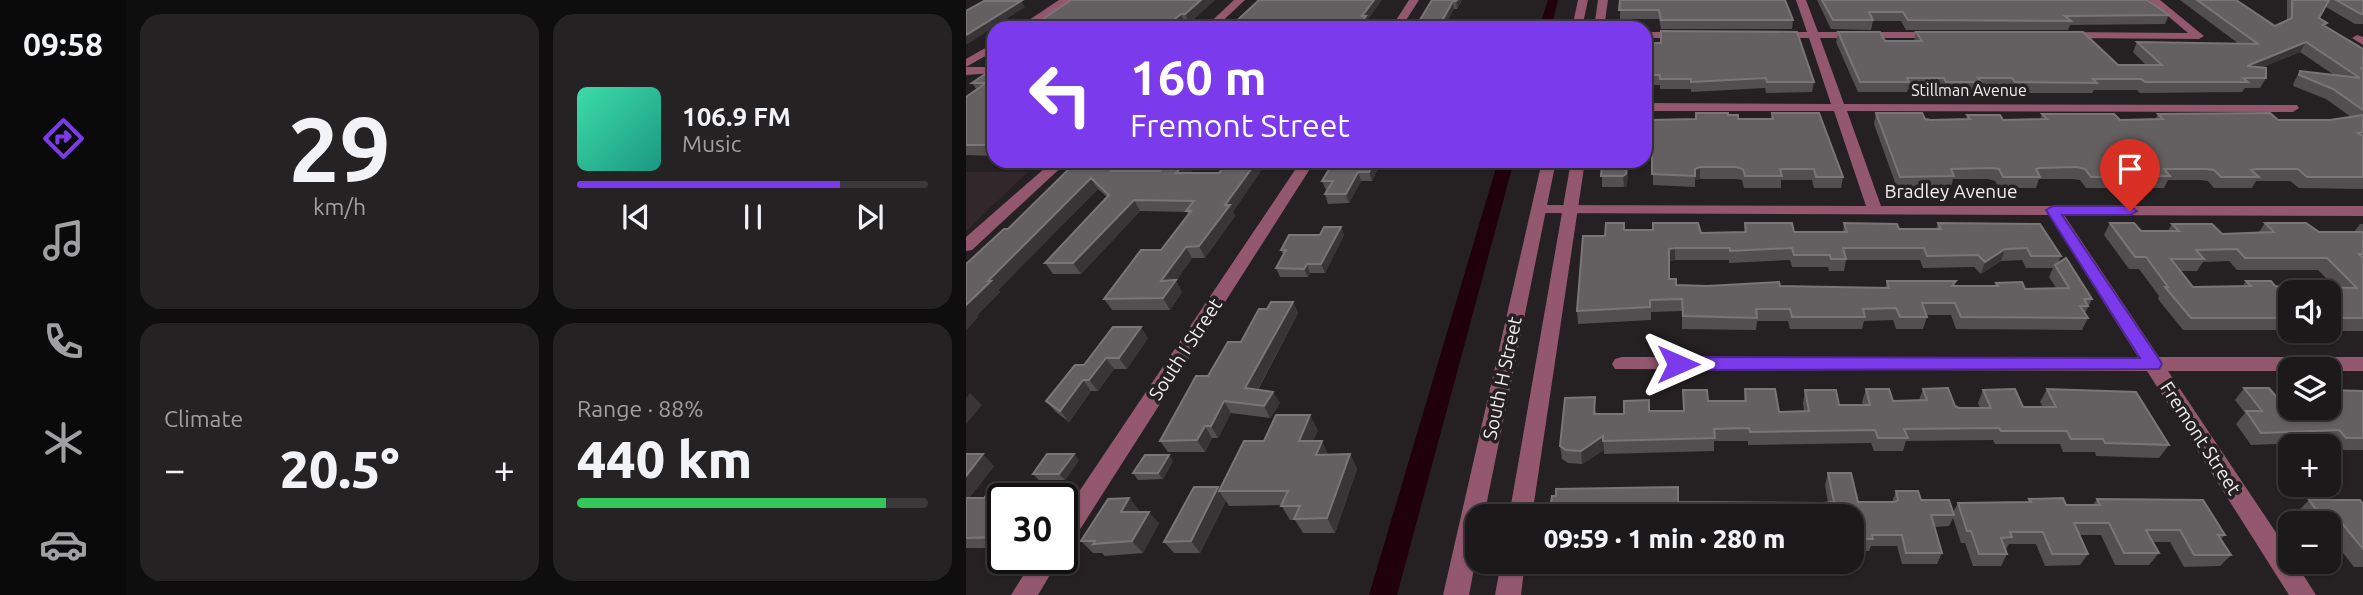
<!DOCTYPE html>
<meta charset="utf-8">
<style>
body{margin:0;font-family:Ubuntu,sans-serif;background:#252223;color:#f1f3f6;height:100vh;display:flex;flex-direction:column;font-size:26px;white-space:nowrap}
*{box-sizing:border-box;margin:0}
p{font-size:23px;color:#a0a0a2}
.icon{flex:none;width:38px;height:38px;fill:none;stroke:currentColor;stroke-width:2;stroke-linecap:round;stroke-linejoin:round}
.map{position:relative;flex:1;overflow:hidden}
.side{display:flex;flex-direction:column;gap:14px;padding:14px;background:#0f0e0e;width:840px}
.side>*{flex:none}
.guide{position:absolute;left:21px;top:21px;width:665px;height:147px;border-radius:21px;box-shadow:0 2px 5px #0004,0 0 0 2px #3a3839;background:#7c3aed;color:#fff;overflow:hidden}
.fabs{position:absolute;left:1312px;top:280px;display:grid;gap:14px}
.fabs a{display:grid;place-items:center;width:63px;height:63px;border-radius:14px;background:#1c191a;box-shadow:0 2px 5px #0004,0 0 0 2px #3a3839;font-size:35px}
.speed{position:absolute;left:21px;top:483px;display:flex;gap:14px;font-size:35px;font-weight:700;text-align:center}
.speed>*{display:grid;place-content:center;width:91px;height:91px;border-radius:50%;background:#1c191a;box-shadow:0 2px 5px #0004,0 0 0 2px #3a3839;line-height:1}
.speed .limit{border:4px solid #111;border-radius:10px;background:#fff;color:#111}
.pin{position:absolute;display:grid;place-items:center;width:60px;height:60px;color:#fff;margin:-72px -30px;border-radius:50% 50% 50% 0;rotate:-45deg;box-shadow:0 0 7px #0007}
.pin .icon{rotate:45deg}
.me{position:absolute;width:77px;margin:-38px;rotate:90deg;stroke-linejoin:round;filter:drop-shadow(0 0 5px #0008)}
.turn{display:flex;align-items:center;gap:24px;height:147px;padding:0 28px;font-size:32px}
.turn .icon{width:91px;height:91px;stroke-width:2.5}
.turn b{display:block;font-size:49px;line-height:60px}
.big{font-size:52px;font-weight:800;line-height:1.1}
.side .widget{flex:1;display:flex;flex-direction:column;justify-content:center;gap:10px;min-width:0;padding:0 24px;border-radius:21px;background:#252223}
.side .dial{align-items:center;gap:0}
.dial b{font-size:91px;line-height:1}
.song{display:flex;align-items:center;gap:21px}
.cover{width:84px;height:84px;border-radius:10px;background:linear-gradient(135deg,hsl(160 70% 55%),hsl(170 70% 35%))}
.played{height:7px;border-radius:4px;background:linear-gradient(90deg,#7c3aed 75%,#3a3839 75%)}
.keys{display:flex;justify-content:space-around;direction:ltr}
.heat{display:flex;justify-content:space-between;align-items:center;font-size:38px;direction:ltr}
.charge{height:10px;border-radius:5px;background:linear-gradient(90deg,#34c759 88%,#3a3839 0)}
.side .tiles{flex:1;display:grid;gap:14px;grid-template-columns:repeat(2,1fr)}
.trip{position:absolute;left:499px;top:504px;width:399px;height:70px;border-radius:21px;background:#1c191a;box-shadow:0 2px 5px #0004,0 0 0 2px #3a3839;font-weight:800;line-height:70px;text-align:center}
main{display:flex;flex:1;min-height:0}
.tab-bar{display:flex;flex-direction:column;width:126px;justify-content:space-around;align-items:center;background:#0b0a0a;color:#a0a0a2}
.tab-bar .icon{width:49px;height:49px}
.tab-bar .selected{color:#7c3aed}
.tab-bar b{font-size:32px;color:#f1f3f6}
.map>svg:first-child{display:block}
.built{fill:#32272b}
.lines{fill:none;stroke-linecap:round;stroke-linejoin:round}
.canal{fill:#1f000b;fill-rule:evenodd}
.minor{fill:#93586d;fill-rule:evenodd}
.tertiary{fill:#93586d;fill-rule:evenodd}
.wall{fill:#534e4f;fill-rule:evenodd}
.shaded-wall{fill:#393536}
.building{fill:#645f60;stroke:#7a7576;stroke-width:2;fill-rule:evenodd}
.route{fill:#7c3aed;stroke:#51269a;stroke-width:2}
.labels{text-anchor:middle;stroke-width:7;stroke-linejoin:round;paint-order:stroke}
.far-street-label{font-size:16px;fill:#f0edee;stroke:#252122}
.street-label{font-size:19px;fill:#f0edee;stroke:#252122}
</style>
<main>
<nav class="tab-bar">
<b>09:58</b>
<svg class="icon selected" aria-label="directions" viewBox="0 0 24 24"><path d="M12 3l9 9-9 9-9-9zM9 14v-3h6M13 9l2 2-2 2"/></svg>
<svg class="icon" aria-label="music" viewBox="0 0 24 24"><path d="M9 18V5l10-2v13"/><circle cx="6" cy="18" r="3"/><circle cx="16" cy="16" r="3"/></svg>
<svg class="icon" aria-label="phone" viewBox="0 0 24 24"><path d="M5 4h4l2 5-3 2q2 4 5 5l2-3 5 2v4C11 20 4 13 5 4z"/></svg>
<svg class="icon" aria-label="climate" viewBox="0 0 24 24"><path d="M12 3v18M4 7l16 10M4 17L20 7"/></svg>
<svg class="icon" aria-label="car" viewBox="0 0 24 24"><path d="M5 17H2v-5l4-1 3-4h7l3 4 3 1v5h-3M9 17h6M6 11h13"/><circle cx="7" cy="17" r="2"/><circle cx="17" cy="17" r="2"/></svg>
</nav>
<section class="side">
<div class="tiles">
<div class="widget dial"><b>29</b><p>km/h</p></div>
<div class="widget">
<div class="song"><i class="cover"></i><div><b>106.9 FM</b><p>Music</p></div></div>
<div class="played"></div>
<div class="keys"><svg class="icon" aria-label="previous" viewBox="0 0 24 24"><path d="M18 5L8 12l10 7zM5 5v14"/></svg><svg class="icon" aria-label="pause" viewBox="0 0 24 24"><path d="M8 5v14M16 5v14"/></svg><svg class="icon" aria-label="next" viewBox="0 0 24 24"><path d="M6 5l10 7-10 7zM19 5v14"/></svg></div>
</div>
<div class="widget"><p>Climate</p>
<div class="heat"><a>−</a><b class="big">20.5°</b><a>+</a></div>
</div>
<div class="widget"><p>Range · 88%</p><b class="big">440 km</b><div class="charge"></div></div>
</div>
</section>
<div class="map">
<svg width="1397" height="595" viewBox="0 0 1397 595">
<rect width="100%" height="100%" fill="#252122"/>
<path class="built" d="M0 172H62L0 231Z"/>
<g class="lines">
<path class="canal" d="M582 0H592L585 28H573Z
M532 161H548L431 595H403Z"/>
<path class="minor" d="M93 0H105L63 28H51Z
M268 0H279L249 28H238Z
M443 0H453L435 28H425Z
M830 0H840L852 32H971L976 35 971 38H854L878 104 1331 105 1333 108 1327 112 881 111 915 206H1397V216L1098 215 1193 357H1397V371H1202L1325 555V562H1329L1350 595H1323L1181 371 649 369 646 364 649 359 656 357H1172L1083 215 568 213 565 210 568 207 573 205 900 206 868 111H679V103L865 104 843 38H810L805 35 810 32H841Z
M1183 0H1194L1238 36 1233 39 1097 38 1092 35 1097 32 1222 33Z
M679 32H719L724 35 719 38H679Z
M1391 35 1397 37V45L1386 38Z
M28 43V51L0 67V59Z
M0 67H28V73L0 75Z
M87 161H102L6 250 0 251V237Z
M335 161H349L104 545 96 548V517Z
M68 558H94L72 595H45Z"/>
<path class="tertiary" d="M612 0H622L616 28H606Z
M632 0H642L638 28H628Z
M576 161H590L518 516H511V553L503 595H477Z
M605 161H619L566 516H543Z
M535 562H559L555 595H529Z"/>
</g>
<path class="wall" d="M249 0 223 23 64 28Z
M466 0H496L491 9H488Z
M654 0 827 20 826 29H695L693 19H654Z
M851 0H1181L1203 15 1199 24 1104 25 1102 30H940L935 21H907L905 30 865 29Z
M1214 0H1270L1309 26 1321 21V0H1397V24H1389L1360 7 1353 18 1361 23 1359 27 1397 49V189L1333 188 1324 181H1290L1286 188H1248L1242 181 1234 180H1202L1198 188H1120L1114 180 1106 179H1073L1070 188H1033L1029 181 1022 179H987L985 187 931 188 908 124 910 113 965 120H1000L1001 115 1037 120 1074 119 1076 114 1154 120H1189L1192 114 1312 120H1364L1385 117 1360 99 1327 86 1328 82 1334 71 1368 75 1334 52 1296 67 1300 78 1294 88H1279L1276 92 1174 93 1171 90H1128L1126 93H1046L1043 88H1013L1012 92H977L975 88 942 89 941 92H892L870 42 872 32 919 41H948L950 32 1152 65H1180L1167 52 1171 42 1273 44Z
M679 43 848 82 846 92 800 93 799 88 725 92V89H694V85H679Z
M28 68V156L0 155V97L11 90 6 83Z
M730 113 762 115 772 119H805L806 113 877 177 875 188H848L846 180H815V188H778L776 180 770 179H734L729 180V187L687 185 686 120 730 119Z
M111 161 162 171H194L203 161H234L224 173 267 212 269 216 239 258H226L210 281 216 292 204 310H146L138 299 195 250 222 214 221 212 174 211 115 274H87L79 263 141 197 132 189 32 290 34 292 11 315 12 317 0 330V264L42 229Z
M415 161 406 181H395L383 203 362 204 359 194 362 190H360L356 181Z
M636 161H662L661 186 658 187H636Z
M658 223 659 230 735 233 778 232 779 223 828 232H877L878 223 933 229H970L972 223 1095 256 1092 263 1126 299 1119 313 1122 318 1116 330 990 329 985 315H960L961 317 957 329H930L927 320 898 321 896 329H824L822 321H791L790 330 716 329V311L685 312V320L612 324 611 311 639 236ZM709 260H763V263L824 260 826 267H862L863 271H878L880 260H954L957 268 1008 267 1015 274 1035 261 1056 260 1060 268H1087L1083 277 1090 288 1059 289 1030 283 1029 286H988L990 281H921L919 288 741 286 710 285 703 279V261Z
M1144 223 1175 231H1202L1206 224 1256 234 1293 232 1299 223 1353 232H1388L1394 224H1397V331H1363V292H1325V330H1217L1192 299 1193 296 1173 269H1163L1138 235ZM1263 261 1271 270H1352L1369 287 1309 286 1280 281 1276 287H1227L1214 271H1231L1237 262Z
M375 227 378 235 359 273H344L342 277H314L310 268 317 255 315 250Z
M327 302 332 313 292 390 314 403 304 418 265 413 252 438H246L239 452H202L194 441 242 376 275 342 301 309Z
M182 338 161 369H148L132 391H125L103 422 90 412 80 401 118 365Z
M1278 388 1318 406 1363 408 1397 391V450H1368L1361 442 1285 445 1270 424 1279 413 1269 400Z
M779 389 813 412 838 411 837 403 839 390 873 405H897L896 402 900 389 927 401 953 400 957 389 993 408H1014L1012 403 1017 390 1057 407H1077L1074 402 1081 389 1203 445 1193 458 1130 456 1129 452H1097L1094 444H1029L1027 440 940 441 937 451H908L905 443 782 445V441H748V451L638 454V450L616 464 602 463 596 459 594 446 630 410V414H658L684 411H717V390L742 401H778Z
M352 430 347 441 362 455 384 454 391 469 369 533H337L329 520H324L315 505 263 506 260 501 234 553H208L198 542 254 489 298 441Z
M0 454 28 466 3 498H18L67 494 37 499V548H0Z
M113 460 99 480H73L67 474Z
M207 461 197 479 172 480 167 473Z
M862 473 892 502H926L930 491 987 512 992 503 1061 502 1063 499 1100 505H1127L1131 499 1259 535 1255 539 1265 555 1254 566 1218 567 1204 542H1187L1193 553 1183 565H1149L1135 535H1114L1122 554 1114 565 1079 566 1070 544H1043L1040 549 1041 554 1035 566H1007L999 543H995L987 518 983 526 968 527 976 553 971 564H936L931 546H905L903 551H895L896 554 892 566H863V562H886V516H583L712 502 862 503 859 485Z
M163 498 173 510 172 512 193 523 177 553 139 556 136 553H127L115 541Z
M1343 500 1397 504V567H1388L1363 535V523H1339L1331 512Z
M720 562H755V564H720Z
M791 562H820L819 566H792Z"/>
<path class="shaded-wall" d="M235 0H249L223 23 219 14Z
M408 0H416L401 21 402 25 400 28H391L396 16Z
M491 0H496L491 9 490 1Z
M55 1 59 7 0 45V35Z
M487 1 488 9 478 28H472Z
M215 14 219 23 213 28H198Z
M1340 42 1334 52 1275 76 1281 66Z
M155 161H171L151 181 145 171Z
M221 161H234L216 184 210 173Z
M291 161H302L267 212 269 216 239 258 233 246 259 205Z
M408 161H415L406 181 403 172Z
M661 161H662L661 186 658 187 657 176Z
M734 167V179L729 180V169Z
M392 172 395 181 383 203 380 194Z
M125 178 132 189 32 290 34 292 11 315 12 317 0 330V305L22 281Z
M168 200 174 211 115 274 107 263Z
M375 227 378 235 359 273 355 264Z
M220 247 226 258 210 281 216 292 204 310 197 298 195 281Z
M709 248V260L703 261V249Z
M1039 249 1035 261 1015 274 1019 262Z
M341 264 344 273 342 277 338 269Z
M327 302 332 313 286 400 279 388Z
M175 327 182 338 161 369 153 358Z
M140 358 148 369 132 391 123 380Z
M117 380 125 391 103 422 94 411Z
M307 392 314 403 304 418 298 406Z
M4 393 16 405 0 424V398Z
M258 401 265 413 252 438 245 426Z
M344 415 352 430 341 456 333 441Z
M239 426 246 438 239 452 231 440Z
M637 436 638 450 616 464 615 451Z
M356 441 363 456 350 455Z
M17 454 28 466 0 502V476Z
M108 454 113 460 99 480 93 474Z
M384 454 391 469 369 533 361 518Z
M203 455 207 461 197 479 192 473Z
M56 483 67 494 64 499H45Z
M252 487 255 491H253L260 501 234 553 225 541Z
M163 498 173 510 165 524 155 512Z
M183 512 193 523 177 553 166 541Z"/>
<path class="building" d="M105 0H235L219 14H215L198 28H64Z
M293 0H408L396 16H400L391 28H263Z
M466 0H491L490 1H487L472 28H449Z
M654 0H819L827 20H695L693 10H653Z
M856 0H1181L1203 15 1099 16 1105 21 942 20 937 12H903L907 20H867Z
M1231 0H1270L1309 26 1326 18V0H1363L1353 18 1361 23 1357 25 1397 49V68H1394L1397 69V110L1367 89 1333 75 1334 71 1394 78 1340 42 1281 66 1300 68V78H1277L1282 82H1179L1175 79H1127L1131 83 1049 82 1046 78H1012L1015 82H980L978 78H941L943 82H894L872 32H914L919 41H956L950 32H1117L1152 65H1196L1171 42 1292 44Z
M1370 0H1397V14H1395Z
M18 1H55L0 35V11Z
M695 31 831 32 848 82H801L800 78 725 82V79H694V75H679V43H695Z
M28 68V143L25 145H0V97L20 83H6Z
M730 113H762V115H772V119H807L806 113H853L877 177H850L848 169H814L816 176H779L777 169 770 167H734L729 169V176L686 174V120L730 119Z
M910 113H956L959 119 965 120 1004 119 1001 115H1034L1037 120 1081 119 1076 114H1148L1154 120 1197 119 1192 114 1304 113 1312 120H1364L1397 115V132L1392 133 1397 136V177H1341L1332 169H1290L1285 170 1293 177H1255L1248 170 1240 169H1198L1204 176 1125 177 1119 169 1111 167 1074 168 1070 169 1074 177H1037L1033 169 1026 168 985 169 988 176 934 177Z
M111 161H155L145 171H194L203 161H221L210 173H253L263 161H291L259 205H264L233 246 220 247 195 281 210 280 197 298 138 299 175 250H195L225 211H220L228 201 168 200 107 263H79L143 195 125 178 22 281H25L0 305V264L38 229H42Z
M368 161H408L403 172H392L380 194H359L367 181H356Z
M636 161H661L660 174 657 176H635Z
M640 223H658V230H687V223H732L735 233 780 232 779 223H826L828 232H881L878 223 931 224 933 229H975L972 223 1074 224 1095 256H1065L1061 248 1039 249 1019 262 1012 255 961 256 958 248H877L880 259H865L864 255H828L826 248 764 251V248H709L703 249V279H710V285L741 286 813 282 814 286 923 288 921 281H990L986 286H1032L1030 283 1056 282 1059 289 1103 288 1089 265 1100 258 1126 299H1118L1122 306H1114L1122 318 995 317 989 303H956L961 317H934L930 308 897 309 899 317H826L824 309H790L791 318 717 316 716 299 684 300V307L611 311 617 236H639Z
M1144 223H1168L1175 231H1213L1206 224H1246L1256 234 1308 232 1299 223H1340L1353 232H1397V254H1393L1397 258V318H1363V292H1325V318H1225L1199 287H1202L1180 257H1169ZM1271 249 1279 258H1361L1391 288 1309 286 1305 281H1280L1285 286 1227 287 1205 259H1238L1230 250Z
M358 227H375L355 264H341L338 269 310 268 320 250H315L323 235H354Z
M305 302H327L279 388 307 392 298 406 258 401 245 426H239L231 440 194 441 230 376H242L262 342H275L293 309H301Z
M147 327H175L153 358H140L123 380H117L94 411 80 401 109 365H118Z
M982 388 989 406 993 408H1025L1017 390 1049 389 1057 407H1090L1081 389 1170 392 1203 445 1139 443 1137 439H1105L1101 431H1035L1033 428 938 429 942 438H912L909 430 784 432 783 428 748 429 749 438 637 441V436L615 451 600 450 594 446 599 398 629 397 628 414H658V401L683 400V411H718L717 390H741L742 401H780L779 389H809L813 412 843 411 839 390H870L873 405H904L900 389H923L927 401 961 400 957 389Z
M1278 388H1303L1318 406H1325V408H1363V390L1397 391V438H1380L1373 430 1295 433 1280 411H1296Z
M310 415H344L333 441H356L350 455 384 454 361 518 328 519 334 506H315L322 491H253L278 441H298Z
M0 454H17L0 476Z
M81 454H108L93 474H67Z
M179 455H203L192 473H167Z
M862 473H885L892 502H929L932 500 930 491H952L955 500H983L988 515H965L976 553H940L936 535H906L907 539H893L896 554H886V516H651V512L622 513 621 516H583L586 496H590V489L712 487V502L857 503 868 502Z
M30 483H56L45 499H37V537L0 538V498H18Z
M228 487H252L225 541 198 542Z
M163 498 155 512H183L166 541 127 544 129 541H115L142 499Z
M1097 498 1100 505H1134L1131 499 1237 500 1259 535H1252L1265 555H1228L1214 530H1180L1193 553H1158L1143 523H1108L1122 554H1086L1077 532H1044L1046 537 1035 538 1041 554H1013L1005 531H1001L992 503 1065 502 1063 499Z
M1343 500H1394L1397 504V549L1375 522H1359Z"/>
<path class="route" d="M1087 206H1164L1171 211 1164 215H1096L1193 359 1196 364 1193 369 712 370 706 368 703 364 706 359 712 357 1174 358 1080 210Z"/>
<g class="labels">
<g class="far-street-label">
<text x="1003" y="96">Stillman Avenue</text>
</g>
<g class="street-label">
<text x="985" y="198">Bradley Avenue</text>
<text transform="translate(219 349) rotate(-57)" y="7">South I Street</text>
<text transform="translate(536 378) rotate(-78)" y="7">South H Street</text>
<text transform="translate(1235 438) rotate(57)" y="7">Fremont Street</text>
</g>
</g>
</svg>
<div class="fabs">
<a><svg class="icon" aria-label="sound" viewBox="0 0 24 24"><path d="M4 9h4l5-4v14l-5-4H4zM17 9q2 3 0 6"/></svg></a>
<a><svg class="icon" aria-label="layers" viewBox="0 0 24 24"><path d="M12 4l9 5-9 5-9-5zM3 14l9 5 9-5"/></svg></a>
<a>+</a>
<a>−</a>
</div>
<div class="speed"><div class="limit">30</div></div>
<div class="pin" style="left:1164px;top:211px;background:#d93025"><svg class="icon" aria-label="arrive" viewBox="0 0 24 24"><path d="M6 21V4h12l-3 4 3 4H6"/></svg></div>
<svg class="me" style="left:712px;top:364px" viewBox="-20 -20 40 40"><path d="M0-17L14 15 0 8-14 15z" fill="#7c3aed" stroke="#fff" stroke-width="4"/></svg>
<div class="trip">09:59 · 1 min · 280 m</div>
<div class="guide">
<div class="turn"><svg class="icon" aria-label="left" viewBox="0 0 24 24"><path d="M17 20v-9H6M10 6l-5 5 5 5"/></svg><div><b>160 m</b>Fremont Street</div></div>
</div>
</div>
</main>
